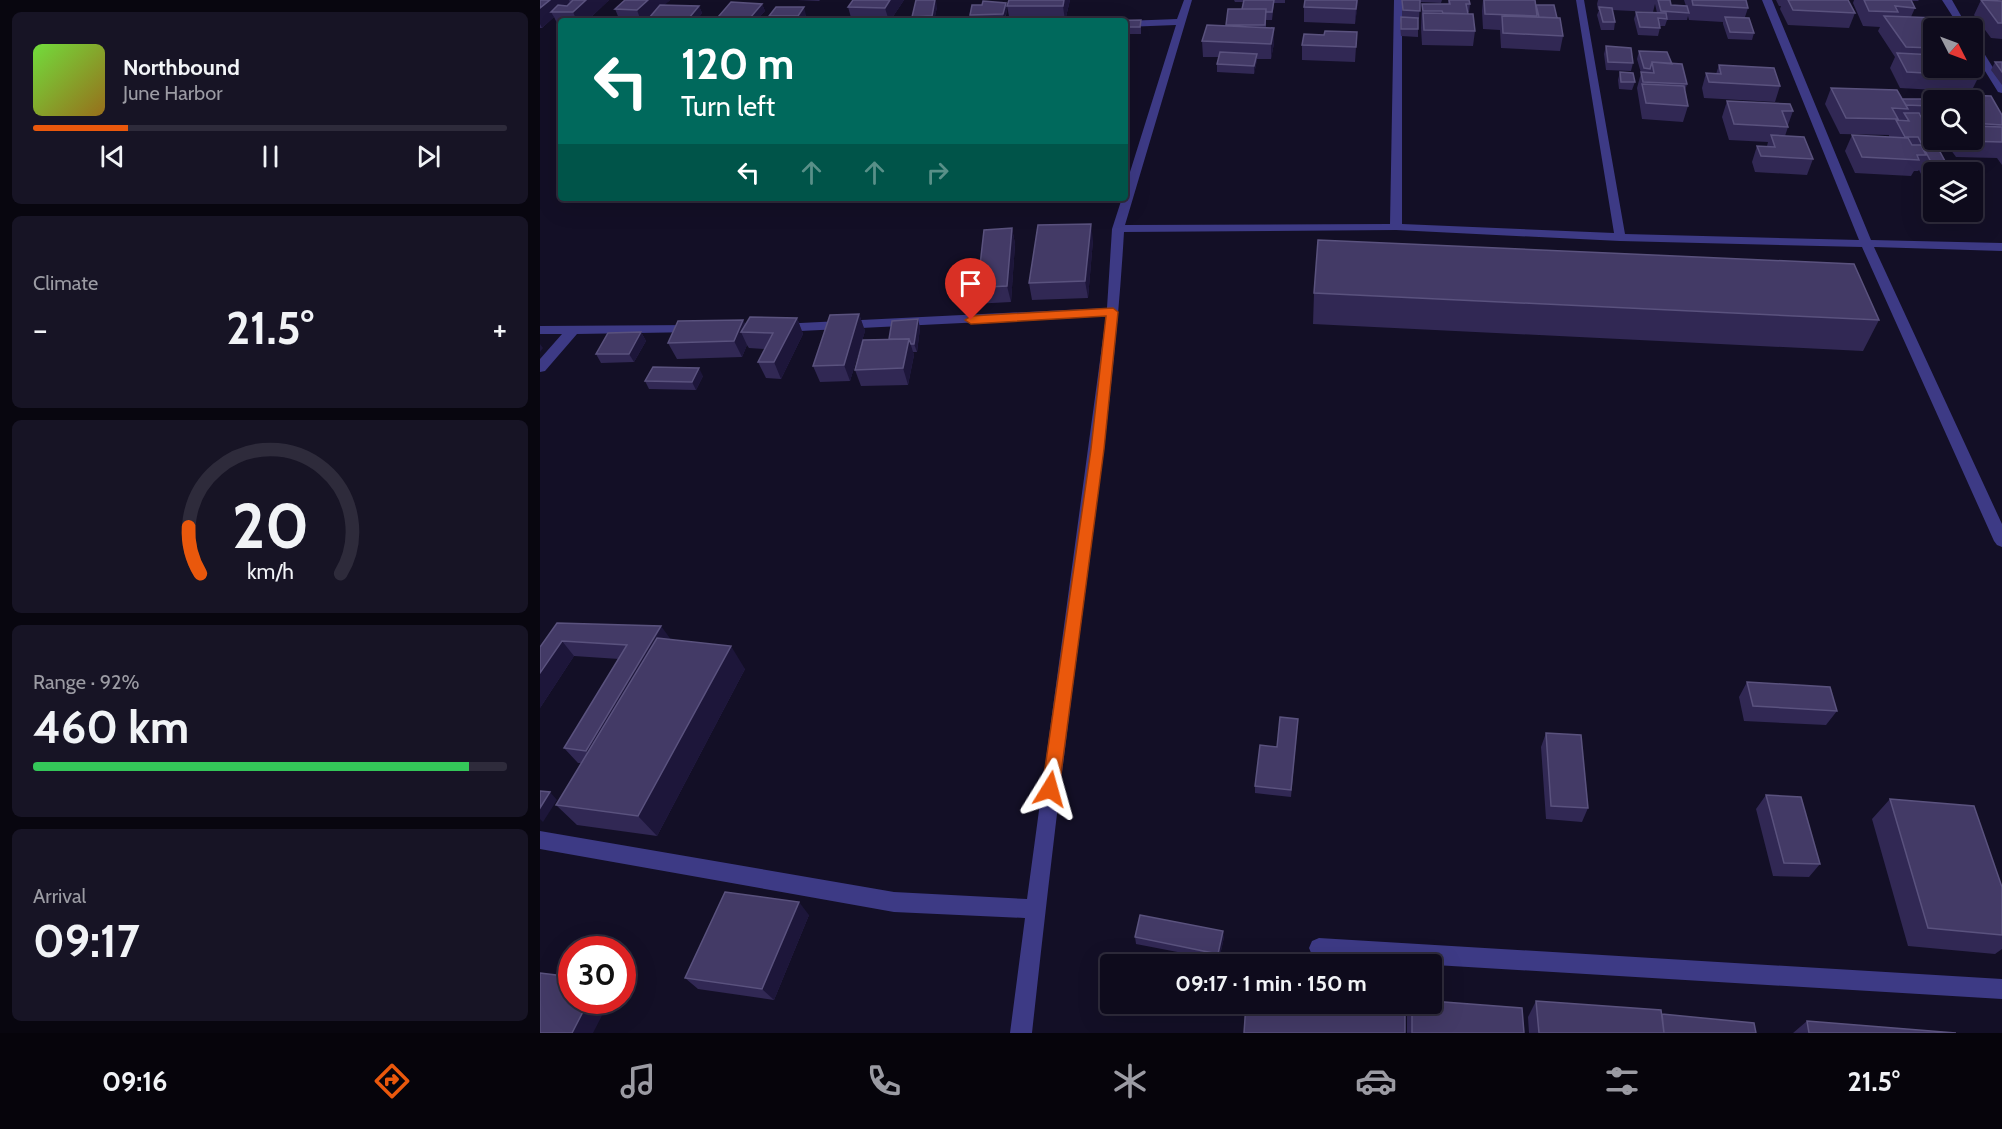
<!DOCTYPE html>
<meta charset="utf-8">
<style>
body{margin:0;font-family:Cabin,sans-serif;background:#171425;color:#f1f3f6;height:100vh;display:flex;flex-direction:column;font-size:22px;white-space:nowrap}
*{box-sizing:border-box;margin:0}
p{font-size:20px;color:#9b9ba3}
.icon{flex:none;width:33px;height:33px;fill:none;stroke:currentColor;stroke-width:2;stroke-linecap:round;stroke-linejoin:round}
.map{position:relative;flex:1;overflow:hidden}
.sheet{display:flex;flex-direction:column;gap:12px;padding:12px;background:#08060f;width:540px}
.sheet>*{flex:none}
.guide{position:absolute;left:18px;top:18px;width:570px;height:183px;border-radius:6px;box-shadow:0 6px 24px #0002,0 0 0 2px #2e2b3b;background:#00695c;color:#fff;overflow:hidden}
.needle{width:39px;rotate:132deg}
.buttons{position:absolute;left:1383px;top:18px;display:grid;gap:12px}
.buttons a{display:grid;place-items:center;width:60px;height:60px;border-radius:6px;background:#0e0b1c;box-shadow:0 6px 24px #0002,0 0 0 2px #2e2b3b;font-size:30px}
.speed{position:absolute;left:18px;top:936px;display:flex;gap:12px;font-size:30px;font-weight:700;text-align:center}
.speed>*{display:grid;place-content:center;width:78px;height:78px;border-radius:50%;background:#0e0b1c;box-shadow:0 6px 24px #0002,0 0 0 2px #2e2b3b;line-height:1}
.speed .limit{border:9px solid #d22;background:#fff;color:#111}
.pin{position:absolute;display:grid;place-items:center;width:51px;height:51px;color:#fff;margin:-62px -26px;border-radius:50% 50% 50% 0;rotate:-45deg;box-shadow:0 0 6px #0007}
.pin .icon{rotate:45deg}
.me{position:absolute;width:66px;margin:-33px;rotate:8deg;stroke-linejoin:round;filter:drop-shadow(0 0 4px #0008)}
.turn{display:flex;align-items:center;gap:21px;height:126px;padding:0 24px;font-size:27px}
.turn .icon{width:78px;height:78px;stroke-width:2.5}
.turn b{display:block;font-size:42px;line-height:51px}
.lanes{display:flex;align-items:center;height:57px;padding:0 24px;background:#0003;justify-content:center;gap:30px;direction:ltr}
.lanes .off{opacity:.35}
.big{font-size:45px;font-weight:800;line-height:1.1}
.sheet .card{flex:1;display:flex;flex-direction:column;justify-content:center;gap:9px;min-width:0;padding:0 21px;border-radius:9px;background:#171425}
.sheet .dial{align-items:center;gap:0}
.dial svg{height:156px;overflow:visible;fill:none;stroke:#2e2b3b;stroke-width:7;stroke-linecap:round;text-anchor:middle}
.dial text{fill:#f1f3f6;stroke:none}
.song{display:flex;align-items:center;gap:18px}
.cover{width:72px;height:72px;border-radius:9px;background:linear-gradient(135deg,hsl(100 70% 55%),hsl(40 70% 35%))}
.played{height:6px;border-radius:3px;background:linear-gradient(90deg,#ea580c 20%,#2e2b3b 20%)}
.keys{display:flex;justify-content:space-around;direction:ltr}
.heat{display:flex;justify-content:space-between;align-items:center;font-size:33px;direction:ltr}
.charge{height:9px;border-radius:4px;background:linear-gradient(90deg,#34c759 92%,#2e2b3b 0)}
.trip{position:absolute;left:560px;top:954px;width:342px;height:60px;border-radius:6px;background:#0e0b1c;box-shadow:0 6px 24px #0002,0 0 0 2px #2e2b3b;font-weight:800;line-height:60px;text-align:center}
.tab-bar{display:flex;height:96px;justify-content:space-around;align-items:center;background:#06040b;color:#9b9ba3}
.tab-bar .icon{width:42px;height:42px}
.tab-bar .on{color:#ea580c}
.tab-bar b{font-size:27px;color:#f1f3f6}
main{display:flex;flex:1;min-height:0}
.map>svg:first-child{display:block}
.lines{fill:none;stroke-linecap:round;stroke-linejoin:round}
.minor{fill:#3d3a85;fill-rule:evenodd}
.wall{fill:#312854}
.shaded-wall{fill:#1d163a}
.building{fill:#433a66;stroke:#5a527e;stroke-width:1.5}
.route{fill:#ea580c;stroke:#983908;stroke-width:1.5}
</style>
<main>
<section class="sheet">
<div class="card">
<div class="song"><i class="cover"></i><div><b>Northbound</b><p>June Harbor</p></div></div>
<div class="played"></div>
<div class="keys"><svg class="icon" aria-label="previous" viewBox="0 0 24 24"><path d="M18 5L8 12l10 7zM5 5v14"/></svg><svg class="icon" aria-label="pause" viewBox="0 0 24 24"><path d="M8 5v14M16 5v14"/></svg><svg class="icon" aria-label="next" viewBox="0 0 24 24"><path d="M6 5l10 7-10 7zM19 5v14"/></svg></div>
</div>
<div class="card"><p>Climate</p>
<div class="heat"><a>−</a><b class="big">21.5°</b><a>+</a></div>
</div>
<div class="card dial"><svg viewBox="0 0 100 80">
<path d="M14 69A42 42 0 1 1 86 69"/>
<path d="M14 69A42 42 0 0 1 8 45" stroke="#ea580c"/>
<text x="50" y="56" font-size="32" font-weight="700">20</text>
<text x="50" y="72" font-size="11">km/h</text>
</svg></div>
<div class="card"><p>Range · 92%</p><b class="big">460 km</b><div class="charge"></div></div>
<div class="card"><p>Arrival</p><b class="big">09:17</b></div>
</section>
<div class="map">
<svg width="1462" height="1033" viewBox="0 0 1462 1033">
<rect width="100%" height="100%" fill="#130f26"/>
<g class="lines">
<path class="minor" d="M644 0H652L585 225 850 224 854 0H862V224L1074 233 1036 0H1044L1085 234 1319 240 1222 0H1232L1331 240 1462 243V251L1334 247 1462 524V547L1457 545 1454 541 1322 247 1080 241 856 230 584 232C576 371 556 509 538 647 521 776 506 904 492 1033H470L485 918 354 912 0 849V831L354 892 487 899 566 316 240 332 234 328 240 324 567 308 572 229 582 198H585V188L636 25 585 27V21L637 19Z
M1402 0H1412L1428 28H1420Z
M1432 39 1437 42 1462 82V93L1458 92 1432 50Z
M153 325 159 329 158 332 37 334 5 371 0 372V359L22 334H0V326Z
M779 938 1462 979V999L779 958 772 955 769 948 772 941Z"/>
</g>
<path class="wall" d="M0 0H69L47 21H21V27H19L14 17 2 28H0Z
M85 0H130L124 5 159 6 162 13 156 21H111L110 19 108 21H80L75 9Z
M257 0H280L279 1Z
M313 0H364L350 21H312L308 7Z
M469 0H530L525 21H470L467 6Z
M694 0H745V3H734L732 20H726V28L734 43 731 59H717L714 74 677 72V64L679 57H663L662 41 686 26 688 9H702L703 2H695Z
M818 0 815 24 764 22V7Z
M862 0H902L901 3 880 2 879 19H878V37L861 36 860 25 862 17Z
M908 0H929L930 4 929 12H928L935 31 933 46 882 45 881 28 882 4H908Z
M943 0H995L996 7 1017 18 1023 36 1020 51 961 48 960 30 943 29 942 11Z
M1058 0H1130L1131 5 1146 6 1144 0H1206L1208 8 1205 17 1214 33 1212 40 1188 39 1183 24V22L1149 20 1148 16 1147 20H1127L1125 26H1120V28L1118 36 1098 35 1094 19 1096 12 1117 13 1115 4 1113 12 1072 10 1075 22 1074 30H1061L1057 15 1059 10H1058L1057 4Z
M1236 0H1308L1315 13 1309 28 1248 25 1240 9 1241 6H1239Z
M1314 0H1379L1378 1H1372L1375 8 1371 17 1394 28V68L1439 76 1431 92 1360 88 1350 68 1355 57 1338 31 1340 27 1323 26 1313 3Z
M1441 0 1462 1V39L1451 38 1434 15Z
M466 3 467 10 465 21H431L430 15Z
M222 4 225 11 216 21H180L178 17Z
M397 7 394 21H373L372 17Z
M266 15 262 21H231L229 16Z
M601 20V34H585V21Z
M817 32 815 62 762 60V45L784 35Z
M1066 46 1093 63 1091 71 1066 70 1064 54Z
M1099 51 1132 64 1147 84 1145 91 1148 106 1143 122 1102 119 1097 88 1101 73 1097 59Z
M1455 62H1462V85L1451 70Z
M1179 65 1240 86 1235 102 1164 98 1162 88 1166 73 1176 74Z
M1080 72 1095 82 1092 90 1079 89 1078 80Z
M1291 88 1362 99 1390 106 1386 114H1379L1406 163 1401 172H1394V179L1383 178 1379 170 1378 171H1374L1371 176 1315 173 1305 151 1312 135 1349 137V135L1300 134 1285 104Z
M1397 94 1451 96 1462 115V165L1457 158 1416 157 1405 142 1407 140H1432V100H1394Z
M1187 101 1253 111 1248 125V127L1245 136 1273 159 1267 175 1215 172 1212 162 1217 146H1227L1228 142 1189 140 1182 117Z
M1394 101V117L1389 110Z
M472 228 475 244 471 302 433 304 429 288Z
M553 240 548 298 492 300 489 283Z
M774 293 1339 320 1323 351 773 324Z
M319 314 325 331 310 381 280 382 273 366Z
M257 318 263 334 241 379 226 378 218 362 225 349 209 348 207 345 202 357 137 359 128 343 203 320 205 324Z
M378 319 380 328 377 352H373L374 355 368 385 321 386 315 370 349 339Z
M101 332 106 341 94 362 61 363 56 354Z
M163 376 156 390 109 389 105 381Z
M17 623 131 640 205 669 117 836 37 825 16 805 42 763H38L24 748 79 659 34 656 0 708Z
M1207 682 1297 711 1286 725 1204 721 1199 697Z
M758 719 751 797 715 793V786L737 747Z
M1006 733 1048 808 1042 822 1006 819 1001 747Z
M1226 795 1280 864 1269 877 1233 876 1216 809Z
M1350 799 1462 887V949L1455 954 1368 946 1332 819Z
M269 915 234 1000 158 989 145 978Z
M595 937H684L679 960 596 944Z
M996 1001 1122 1014 1216 1033H989L988 1017Z
M871 1004H891L984 1033H867V1016Z
M1267 1021 1416 1033H1253Z"/>
<path class="shaded-wall" d="M10 0H29L30 3 20 12H11L14 17 2 28 0 24V8Z
M46 0H69L47 21H37L33 12Z
M108 0H130L108 21H101L97 10Z
M350 0H364L350 21H349L345 8Z
M396 0 397 7 394 21H393L392 16Z
M524 0H530L525 21 523 6Z
M818 0 817 10 815 24 816 9Z
M466 3 467 10 464 21 463 14Z
M222 4 225 11 216 21H211L210 18Z
M159 6 162 13 156 21H150L149 18Z
M264 7 266 15 262 21H259L258 16Z
M734 28V43L731 59V44Z
M717 54V61L714 74V66Z
M551 224 553 240 548 298 545 281Z
M472 228 475 244 471 302 467 286Z
M319 314 325 331 310 381 304 365Z
M257 318 263 334 241 379 234 362Z
M378 319 380 328 377 352 374 344Z
M203 320 209 332H201L207 345 202 357 194 341Z
M101 332 106 341 94 362 89 354Z
M369 339 374 355 368 385 363 368Z
M0 344 3 348 0 352Z
M159 368 163 376 156 390 152 382Z
M121 626 132 641 59 766 46 751Z
M22 641 34 656 0 708V673Z
M191 646 205 669 117 836 98 816Z
M10 792 17 800 3 822 0 819V808Z
M259 902 269 915 234 1000 222 989Z
M683 931 684 937 679 960 678 954Z
M49 1000H70L53 1033H32Z"/>
<path class="building" d="M0 0H10L0 8Z
M33 0H46L33 12H11L18 5 27 6Z
M85 0H108L97 10 75 9Z
M313 0H350L345 8 308 7Z
M376 0H395L392 16 372 17Z
M469 0H524L523 6H467Z
M704 0H734L732 12H726V9H702Z
M765 0H817L816 9 764 7Z
M862 0H880V11L863 10Z
M909 0H929L930 4H926L928 14 903 13 902 11H883L882 4H910Z
M944 0H995L997 16 945 14Z
M1118 0H1130L1131 5 1147 6 1149 13 1121 11Z
M1152 0H1206L1208 8 1153 5Z
M1248 0H1308L1315 13 1253 10Z
M1324 0H1371L1375 8 1355 6 1358 12 1329 11Z
M1441 0 1462 1V23H1458Z
M443 1 466 3 463 14 430 15 432 5H442Z
M191 2 222 4 210 18 178 17Z
M120 5 159 6 149 18H109Z
M996 5H1014L1017 18 999 17Z
M236 7H264L258 16H229Z
M1059 7 1072 8 1075 22H1063Z
M688 9H726L725 25H686Z
M1096 12 1126 13 1127 19 1118 18 1120 28 1100 27Z
M883 13 933 14 935 31 884 30Z
M962 16 1020 18 1023 36 963 33Z
M1344 16 1398 18 1405 28H1394V48L1366 47Z
M861 17 878 18V29H861Z
M1185 17 1209 18 1214 33 1190 32Z
M601 20 600 27H585V21H554Z
M667 25 734 28 731 44 662 41Z
M785 31 817 32 816 47 762 45 764 34 784 35Z
M1066 46 1091 48 1093 63 1068 62Z
M1099 51 1127 52 1132 64 1112 62 1110 69 1104 68Z
M680 52 717 54 714 66 677 64Z
M1357 53 1394 55V68H1432V66L1439 76 1367 72Z
M1112 62 1142 64 1147 84 1103 82 1101 72 1114 73Z
M1455 62H1462V72Z
M1179 65 1234 68 1240 86 1169 82 1166 73 1181 74Z
M1080 72 1093 73 1095 82H1081Z
M1102 84 1144 86 1148 106 1106 103Z
M1291 88 1357 90 1368 109 1352 108 1358 119 1306 118Z
M1397 94 1451 96 1462 115V125L1432 123V100H1400Z
M1362 99H1386L1390 106 1366 105Z
M1187 101 1250 104 1253 111H1242L1248 127 1194 124Z
M1364 113H1379L1406 163 1391 162 1378 137H1365L1356 120 1369 121Z
M1432 126 1462 127V142L1424 141 1423 140H1432Z
M1231 135 1264 137 1273 159 1221 156 1217 146 1235 147Z
M1312 135 1368 138 1372 145H1381L1386 155H1377L1379 160 1322 157Z
M551 224 545 281 489 283 498 225Z
M472 228 467 286 429 288 431 275 439 274 444 230Z
M778 240 1314 264 1339 320 774 293Z
M319 314 304 365 273 366 290 315Z
M210 317 257 318 234 362H218L233 333 201 332Z
M378 319 374 344H371L369 339H349L352 321Z
M203 320 194 341 128 343 138 321Z
M101 332 89 354H56L68 333Z
M369 339 363 368 315 370 323 340Z
M113 367 159 368 152 382 105 381Z
M17 623 121 626 46 751 24 748 87 645 22 641 0 673V647Z
M117 638 191 646 98 816 16 805Z
M1207 682 1290 687 1297 711 1213 706Z
M740 717 758 719 751 790 715 786 720 745 737 747Z
M1006 733 1041 735 1048 808 1011 806Z
M0 791 10 792 0 808Z
M1226 795 1261 797 1280 864 1244 863Z
M1350 799 1434 806 1462 887V935L1388 928Z
M185 892 259 902 222 989 145 978Z
M600 915 683 931 678 954 595 937Z
M0 973 32 977V1000H49L32 1033H0Z
M891 1001 982 1008 984 1033H872V1004H891Z
M996 1001 1121 1010 1124 1033H999Z
M706 1004H865V1033H704Z
M1122 1014 1214 1023 1216 1033H1124Z
M1267 1021 1416 1033H1269Z"/>
<path class="route" d="M573 308 578 312 564 449 519 789 516 794 510 797 504 794 502 789 551 449 566 316 431 324 425 320 431 316Z"/>
</svg>
<div class="buttons">
<a><svg class="needle" viewBox="-14 -14 28 28"><path d="M0-13l5 13h-10z" fill="#e53935"/><path d="M0 13l5-13h-10z" fill="#9b9ba3"/></svg></a>
<a><svg class="icon" aria-label="search" viewBox="0 0 24 24"><circle cx="10" cy="10" r="6"/><path d="M15 15l6 6"/></svg></a>
<a><svg class="icon" aria-label="layers" viewBox="0 0 24 24"><path d="M12 4l9 5-9 5-9-5zM3 14l9 5 9-5"/></svg></a>
</div>
<div class="speed"><div class="limit">30</div></div>
<div class="pin" style="left:431px;top:320px;background:#d93025"><svg class="icon" aria-label="arrive" viewBox="0 0 24 24"><path d="M6 21V4h12l-3 4 3 4H6"/></svg></div>
<svg class="me" style="left:510px;top:789px" viewBox="-20 -20 40 40"><path d="M0-17L14 15 0 8-14 15z" fill="#ea580c" stroke="#fff" stroke-width="4"/></svg>
<div class="trip">09:17 · 1 min · 150 m</div>
<div class="guide">
<div class="turn"><svg class="icon" aria-label="left" viewBox="0 0 24 24"><path d="M17 20v-9H6M10 6l-5 5 5 5"/></svg><div><b>120 m</b>Turn left</div></div>
<div class="lanes"><svg class="icon" aria-label="left" viewBox="0 0 24 24"><path d="M17 20v-9H6M10 6l-5 5 5 5"/></svg><svg class="icon off" aria-label="ahead" viewBox="0 0 24 24"><path d="M12 20V5M6 11l6-6 6 6"/></svg><svg class="icon off" aria-label="ahead" viewBox="0 0 24 24"><path d="M12 20V5M6 11l6-6 6 6"/></svg><svg class="icon off" aria-label="right" viewBox="0 0 24 24"><path d="M7 20v-9h11M14 6l5 5-5 5"/></svg></div>
</div>
</div>
</main>
<nav class="tab-bar">
<b>09:16</b>
<svg class="icon on" aria-label="directions" viewBox="0 0 24 24"><path d="M12 3l9 9-9 9-9-9zM9 14v-3h6M13 9l2 2-2 2"/></svg>
<svg class="icon" aria-label="music" viewBox="0 0 24 24"><path d="M9 18V5l10-2v13"/><circle cx="6" cy="18" r="3"/><circle cx="16" cy="16" r="3"/></svg>
<svg class="icon" aria-label="phone" viewBox="0 0 24 24"><path d="M5 4h4l2 5-3 2q2 4 5 5l2-3 5 2v4C11 20 4 13 5 4z"/></svg>
<svg class="icon" aria-label="climate" viewBox="0 0 24 24"><path d="M12 3v18M4 7l16 10M4 17L20 7"/></svg>
<svg class="icon" aria-label="car" viewBox="0 0 24 24"><path d="M5 17H2v-5l4-1 3-4h7l3 4 3 1v5h-3M9 17h6M6 11h13"/><circle cx="7" cy="17" r="2"/><circle cx="17" cy="17" r="2"/></svg>
<svg class="icon" aria-label="filters" viewBox="0 0 24 24"><path d="M4 7h16M4 17h16"/><circle cx="9" cy="7" r="2"/><circle cx="15" cy="17" r="2"/></svg>
<b>21.5°</b>
</nav>
